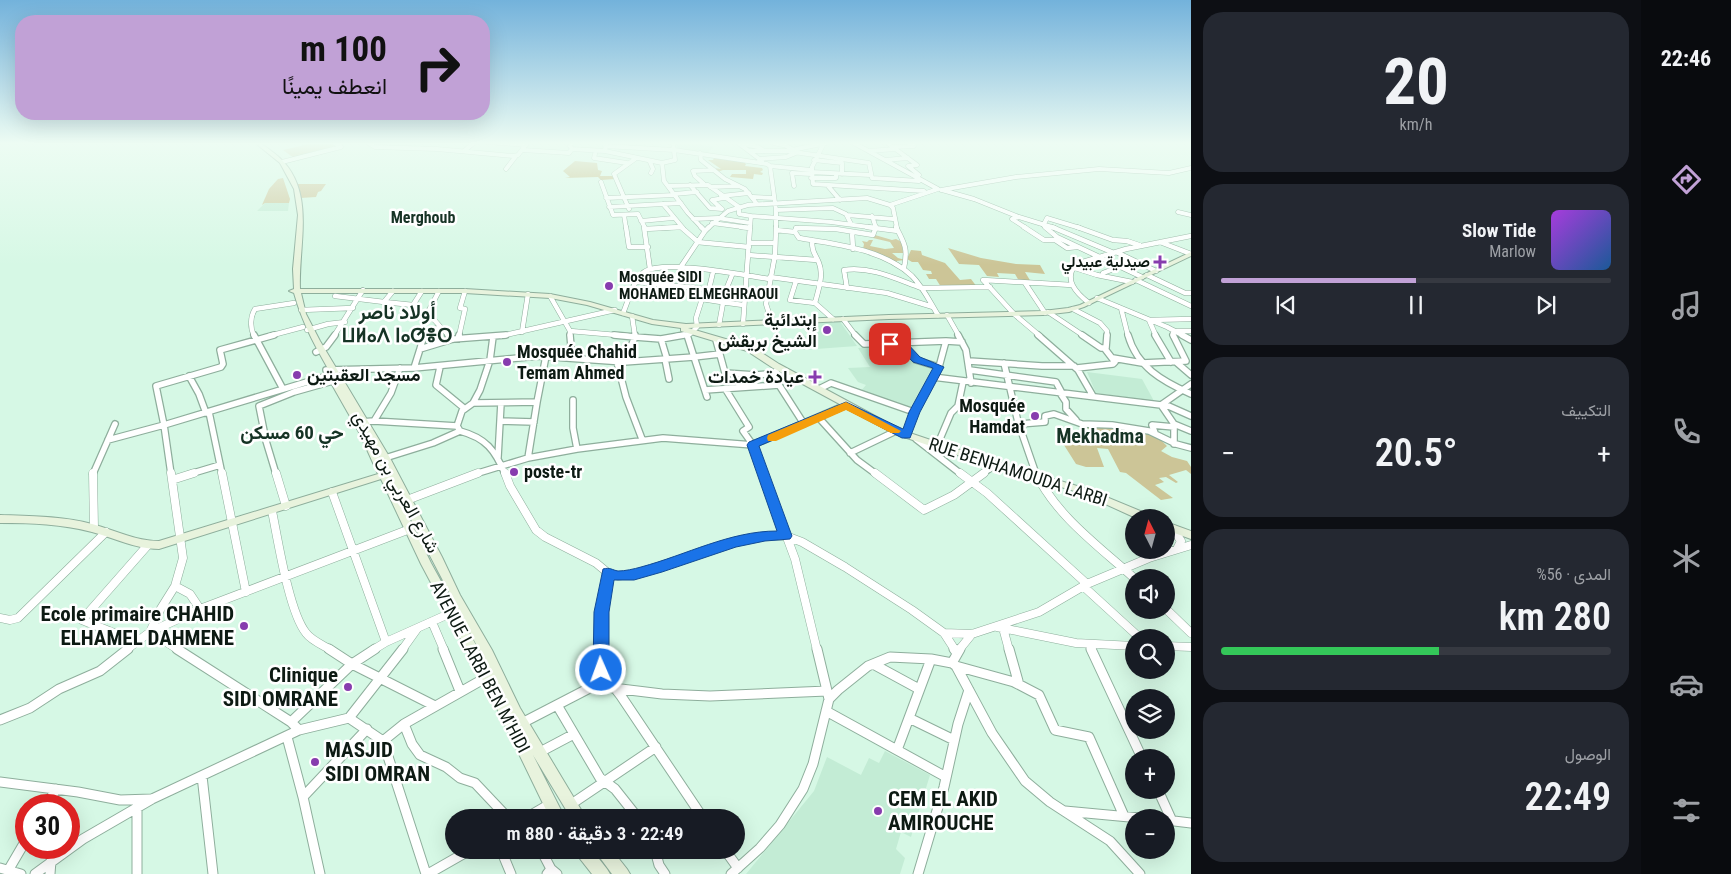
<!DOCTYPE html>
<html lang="ar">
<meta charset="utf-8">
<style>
body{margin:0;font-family:"Roboto Condensed",Vazirmatn,"Noto Sans Tifinagh",sans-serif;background:#242831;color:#f1f3f6;direction:rtl;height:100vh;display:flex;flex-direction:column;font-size:19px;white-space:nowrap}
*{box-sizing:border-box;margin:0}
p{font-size:16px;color:#9ea1a6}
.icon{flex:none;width:28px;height:28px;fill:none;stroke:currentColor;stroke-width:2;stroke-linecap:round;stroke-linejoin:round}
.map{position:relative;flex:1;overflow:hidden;direction:ltr}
.side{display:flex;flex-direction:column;gap:12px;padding:12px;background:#0d0f14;width:450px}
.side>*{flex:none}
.hud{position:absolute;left:15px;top:15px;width:475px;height:105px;border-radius:20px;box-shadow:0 5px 20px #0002;direction:rtl;background:#c1a1d6;color:#111;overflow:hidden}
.needle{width:32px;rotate:354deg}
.tools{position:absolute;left:1125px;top:509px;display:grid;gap:10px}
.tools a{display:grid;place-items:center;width:50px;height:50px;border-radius:50%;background:#171b24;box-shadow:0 5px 20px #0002;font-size:25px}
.speed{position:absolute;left:15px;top:794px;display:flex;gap:10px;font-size:25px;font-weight:700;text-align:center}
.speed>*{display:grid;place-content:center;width:65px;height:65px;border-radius:50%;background:#171b24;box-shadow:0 5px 20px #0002;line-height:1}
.speed .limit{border:8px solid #d22;background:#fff;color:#111}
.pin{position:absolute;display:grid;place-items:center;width:42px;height:42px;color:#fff;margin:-21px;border-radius:10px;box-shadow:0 2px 8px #0006}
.me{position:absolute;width:55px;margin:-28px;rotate:358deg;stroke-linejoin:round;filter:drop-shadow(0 0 4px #0008)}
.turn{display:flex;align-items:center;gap:18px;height:105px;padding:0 20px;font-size:22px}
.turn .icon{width:65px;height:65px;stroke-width:2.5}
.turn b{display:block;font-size:35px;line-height:42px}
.big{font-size:38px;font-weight:600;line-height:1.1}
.side .widget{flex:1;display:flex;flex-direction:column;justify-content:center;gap:8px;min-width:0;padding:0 18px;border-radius:20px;background:#242831}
.side .dial{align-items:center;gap:0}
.dial b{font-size:65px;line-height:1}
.song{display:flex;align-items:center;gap:15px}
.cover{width:60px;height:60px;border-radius:8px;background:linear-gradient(135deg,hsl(280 70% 55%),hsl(210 70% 35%))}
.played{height:5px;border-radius:2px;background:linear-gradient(90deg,#c1a1d6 50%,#363941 50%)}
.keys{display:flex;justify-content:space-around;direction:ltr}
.heat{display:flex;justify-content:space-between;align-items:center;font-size:28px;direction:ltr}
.charge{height:8px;border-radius:4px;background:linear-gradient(90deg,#34c759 56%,#363941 0)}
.trip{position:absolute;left:445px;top:809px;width:300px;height:50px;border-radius:25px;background:#171b24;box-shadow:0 5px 20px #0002;font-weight:600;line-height:50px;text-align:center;direction:rtl}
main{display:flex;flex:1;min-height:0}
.dock{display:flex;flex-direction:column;width:90px;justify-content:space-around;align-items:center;background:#090b0e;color:#9ea1a6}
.dock .icon{width:35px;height:35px}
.dock .selected{color:#c1a1d6}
.dock b{font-size:22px;color:#f1f3f6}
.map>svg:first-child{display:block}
.built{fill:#c3ecd5}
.green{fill:#ccc597}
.forest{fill:#bfb576}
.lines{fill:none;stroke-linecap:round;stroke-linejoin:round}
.street-far4-casing{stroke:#8eae9c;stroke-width:5}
.street-far3-casing{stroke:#8eae9c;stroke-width:5.5}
.street-far2-casing{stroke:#8eae9c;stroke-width:8}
.street-far1-casing{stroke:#8eae9c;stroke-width:9}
.street-casing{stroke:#8eae9c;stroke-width:11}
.secondary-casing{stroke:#8eae9c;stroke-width:2}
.street-far4{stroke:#fff;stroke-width:4}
.street-far3{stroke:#fff;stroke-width:4.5}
.street-far2{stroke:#fff;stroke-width:5.5}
.street-far1{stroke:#fff;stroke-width:8}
.street{stroke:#fff;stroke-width:9}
.secondary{fill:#e8f3dd;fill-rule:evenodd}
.route{fill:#1a73e8;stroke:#114b97}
.slow{fill:#f59e0b}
.poi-dot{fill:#873cae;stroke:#fff;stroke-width:2}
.labels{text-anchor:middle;stroke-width:5;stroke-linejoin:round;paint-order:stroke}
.far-poi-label{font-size:15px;font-weight:bold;fill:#0d1a13;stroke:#fff;text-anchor:end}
.far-quarter-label{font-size:16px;font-weight:bold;fill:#163325;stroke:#fff}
.poi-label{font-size:18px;font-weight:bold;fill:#0d1a13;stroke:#fff;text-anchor:end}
.street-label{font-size:18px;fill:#0d1a13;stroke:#fff}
.neighbourhood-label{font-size:19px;font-weight:bold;fill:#163325;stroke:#fff}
.quarter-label{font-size:20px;font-weight:bold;fill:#163325;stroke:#fff}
.near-poi-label{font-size:21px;font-weight:bold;fill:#0d1a13;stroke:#fff;text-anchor:end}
</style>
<main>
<nav class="dock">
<b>22:46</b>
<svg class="icon selected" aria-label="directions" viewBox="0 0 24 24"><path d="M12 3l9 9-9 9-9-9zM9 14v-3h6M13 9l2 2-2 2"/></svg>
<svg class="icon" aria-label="music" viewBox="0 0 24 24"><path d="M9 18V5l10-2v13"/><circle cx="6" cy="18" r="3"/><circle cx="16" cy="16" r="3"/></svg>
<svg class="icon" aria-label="phone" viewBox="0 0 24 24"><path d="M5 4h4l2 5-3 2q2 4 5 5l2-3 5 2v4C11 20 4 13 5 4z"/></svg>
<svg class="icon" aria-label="climate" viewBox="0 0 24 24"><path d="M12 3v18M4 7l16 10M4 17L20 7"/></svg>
<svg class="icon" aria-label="car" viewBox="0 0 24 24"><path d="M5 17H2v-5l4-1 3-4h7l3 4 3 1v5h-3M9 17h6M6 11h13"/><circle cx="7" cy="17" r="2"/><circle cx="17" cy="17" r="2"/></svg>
<svg class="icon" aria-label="filters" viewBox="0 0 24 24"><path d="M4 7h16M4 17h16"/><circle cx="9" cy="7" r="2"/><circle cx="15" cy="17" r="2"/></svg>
</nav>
<section class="side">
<div class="widget dial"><b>20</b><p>km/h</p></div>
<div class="widget">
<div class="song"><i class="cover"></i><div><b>Slow Tide</b><p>Marlow</p></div></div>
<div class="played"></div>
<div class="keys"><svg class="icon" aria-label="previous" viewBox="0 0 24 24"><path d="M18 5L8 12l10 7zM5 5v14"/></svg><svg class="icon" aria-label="pause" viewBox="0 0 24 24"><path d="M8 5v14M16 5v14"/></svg><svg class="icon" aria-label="next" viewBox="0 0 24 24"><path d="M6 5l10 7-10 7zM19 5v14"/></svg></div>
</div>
<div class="widget"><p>التكييف</p>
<div class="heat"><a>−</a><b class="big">20.5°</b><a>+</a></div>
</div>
<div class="widget"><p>المدى · 56%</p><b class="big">280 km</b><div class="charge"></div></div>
<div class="widget"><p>الوصول</p><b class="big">22:49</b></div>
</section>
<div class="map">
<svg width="1191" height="874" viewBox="0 0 1191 874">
<rect width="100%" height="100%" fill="#d6f8e5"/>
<path class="built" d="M677 142H685L714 147 707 153 677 148Z
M265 203H289L288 211H257Z
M839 320 857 346 802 350 794 337 813 336 803 321Z
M901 346 913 360 934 367 912 410 860 392 866 385 858 382 848 368 870 367 858 348Z
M1087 372 1142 379 1154 401 1096 393Z
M885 751 930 775 911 837 901 832 896 849 905 858 900 874H746L814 791 827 757 861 775 869 758 879 763Z"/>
<path class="green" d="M317 142H330L339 148 294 158 283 150Z
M283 178 290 199 289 203H265L262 205 269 189 278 179Z
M297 184H326L321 191 318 192 316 197 300 198V192Z
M875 235 892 240 896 239 902 242 903 253H892L898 258 905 260 896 261 899 263 897 264 863 249 864 244 862 241 867 242 869 240H873L870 246 885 249 894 248 890 242 873 238Z
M948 248 981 258 1016 264 1040 265 1045 274 1025 272 1031 282 1019 281 1015 274 997 273 999 277 987 276 979 265 959 264Z
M911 250 921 251 922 255 945 263 960 280 971 279 977 287H941L936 279H929L926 274H932L931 271 923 270 918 262H912L907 259Z
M1083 425C1110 427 1148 424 1167 446L1161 451 1172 457 1187 461 1191 467V474L1186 470 1169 475 1178 482 1176 483 1166 477 1159 478 1164 482 1155 485 1173 498 1161 500 1126 473 1120 472 1108 449 1097 448 1104 467H1086L1076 464 1057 434 1069 432 1073 434 1090 430Z"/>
<path class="forest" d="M715 156 741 160 746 164 745 166 762 168 763 170 760 172 763 173 762 175 754 174 753 179 730 177 732 174H746V170H723L718 172 714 168 721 169 708 160H713Z
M575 161 597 163 598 170 602 171 600 176H614L615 179 601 180 598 177 565 178 570 177 563 171Z"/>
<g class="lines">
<defs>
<path id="street-far4" d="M367 142 375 147 437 149 513 156 518 155 528 142
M488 142 526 145
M673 142 675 160 662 163 664 181 688 213 702 228
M737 142 762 161
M770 142 783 145
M780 142 793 150
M886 142 917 165 908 166 919 175
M606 143 605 151 662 163
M740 143 758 147 764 151
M824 143 812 167 813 184 924 191
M605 146 674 150 767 164 770 166 776 210V228
M892 147 914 146 910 142
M572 149 605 151
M523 150 569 153 572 149 570 146 572 142
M464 151 475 142
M749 151H787L826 143
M787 151 869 163 872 178 919 181
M869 151 895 149
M700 153 701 160 725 179 745 189 757 204
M595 154 594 158 627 163
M759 159 786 157 796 153
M814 160 842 163V174
M885 160 908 158
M282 162 341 147 333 142
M650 162 653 169 651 173
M770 166 811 170
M506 169 516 156
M811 172 870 175
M811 178H836V174
M601 182 613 215 638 214 645 228
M704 184 695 176 693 171 714 170
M690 185 710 208 722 209
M668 186 708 185 739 207V214L751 216
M794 186 792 173 811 174
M828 186 840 200
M710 187 739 186
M941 190 1016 177 1099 169 1169 173 1191 168
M942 190 974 199 1019 217 1055 228
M674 194 697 192
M721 196 749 193
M753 197 774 198
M606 198 675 195
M663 204 683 228
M890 205 893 208 897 228
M609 207 681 203
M629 209 614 174 635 159
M722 209 712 200 724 198
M776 210 833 208 846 214 851 224
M1178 212 1191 215
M624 215 626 228
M847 215 893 219
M872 216 876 228
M1019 217 1012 219 1026 228
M693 219 718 218 750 223
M641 221 673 218
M712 223 750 228
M1042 224 1047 228
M1044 224 1047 218 1080 228
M662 228 681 227
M708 228 728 211 748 205 867 198 890 205 938 189 852 142
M750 228 751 216 831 222 876 228
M796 228H798"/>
<path id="street-far3" d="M626 227 629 247H648
M644 227 650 269
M681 227 697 241
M741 227 750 228
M776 227V230L795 232 799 238C836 244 883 249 912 276 923 287 930 302 938 315
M867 227 898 231
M896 227C905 244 908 249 904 268
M1024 227 1044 240H1055L1067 248 1077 247
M1045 227 1057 237 1142 277
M1052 227 1114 253
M1077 227 1113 240 1127 241 1139 245
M645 229 681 227
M705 231 709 227
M795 232 796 228 836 229 873 235 876 227
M852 232 853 249
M812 240C812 253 815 253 819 263 824 275 818 291 815 303L833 319
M697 242 749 247
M1160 242 1191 254
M749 243H775
M1116 252 1156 271
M748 255 817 260
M1072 267 1097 275 1132 282
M680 268 705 231 701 227
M1147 275 1185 293H1191
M1103 276V273L1119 267
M770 277 887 293 933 307
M1136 280 1191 306
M796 281 790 300 815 303
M637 282 725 291
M1025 283 1045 313
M693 287 690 297 702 299
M847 288 844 270C871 266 896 279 921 288
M921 288 990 287
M709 289 713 272
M439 291 427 314C437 320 439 328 450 336
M335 296 384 302 393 291
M550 296 570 331V336
M1097 298 1167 327 1184 336
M384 302 413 305 422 291
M721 302 743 305
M1089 303C1076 293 1063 279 1076 264L1126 249 1191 236
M1121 308 1128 336
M1073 309 1100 323 1107 331V336
M301 310 353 308
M1048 312 1084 336
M623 313C628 302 633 280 644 272 663 259 744 275 769 279
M947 315 959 336
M632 316 635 336
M843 319 856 336
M772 323 766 304 775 255 776 230
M743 324 750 227
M719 325 723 303
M307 330 328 324 345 322
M1173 330V336
M570 331 628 336
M1177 331H1191
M522 332 528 294
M254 336C250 328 250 317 255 309L294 303
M269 336 303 327
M334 336 363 290
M424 336 426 330 439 328
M459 336 465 309 460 308 465 291
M501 336 615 310
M676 336 690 334 697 327 696 318 702 299 721 302 732 275
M1040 336 1014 314 983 280 1072 285
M1156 336 1149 320 1191 319"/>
<path id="street-far2" d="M254 335 283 389
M448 335 453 339
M570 335 572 358
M635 335V337L661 339 684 335
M855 335 864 344 946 341
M958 335 966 350 971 383
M1038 335 1078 370 1093 396
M1082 335 1101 348H1106L1107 335
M1128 335C1137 367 1162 381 1191 394
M1155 335 1171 362
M1182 335 1191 340
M458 339 459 335
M661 339 667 359
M716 340 725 373 756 375 776 373
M900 343 916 360 939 367
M420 349 424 335
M316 352 326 347 335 335
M1113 358 1142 363 1186 361 1173 335
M665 359 669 379
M969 361 1042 366H1074
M617 362 626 397 642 439
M624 362 694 357 687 335
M1176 362 1191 375
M1004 363 1018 422 1036 474
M440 367 436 385 464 408
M414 368 538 356 624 362 635 337 614 335
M1077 368 1113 364 1115 362 1105 349
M326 370 414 368 420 349 453 339 506 335
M970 370 1056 382 1062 393
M776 371 779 385 804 424
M189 376 199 394 206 413
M933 377 1161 405 1191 384
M819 389 831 383 914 412
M705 390 779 385
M726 390 749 427 743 431 753 445
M1060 393 1066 402V409L1076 420
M707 397 694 357 720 354
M573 400V428L577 449
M473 403 537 402 546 356
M1164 404 1191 416
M1161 405 1174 424V444
M209 412 222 474
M819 418 857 460 876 474
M374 421 391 393 400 368
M500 421 534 422
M361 422 374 421 457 426 460 431C486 438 495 450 505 474
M1020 424 1045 422V416L1054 414 1082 424 1112 425 1149 431 1176 444 1191 448
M1174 424 1191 431
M457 426 462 411 473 403 480 390 490 360 493 337
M1155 433 1152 425 1174 427
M906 435 914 412 939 367 946 341 962 342
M916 439 961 474
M108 440 164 425 156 386 221 367 223 364 220 350 274 335
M937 446 951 413 958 406 963 382
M850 453 896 431
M498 457 501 403
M385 458 433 443 460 431
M528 458 577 449 663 438 753 445
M93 474 115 424
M171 474 164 425 330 375
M190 474 220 465
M276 474 266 441 259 406 294 392 340 379
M475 474 528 458 537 402
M764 474 753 445 846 405
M982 474 995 465"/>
<path id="street-far1" d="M93 473 94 528
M171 473 183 558 175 586 160 610 150 632 179 650
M222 473 246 592
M276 473 286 506
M505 473 510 486 536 530 545 537 596 563 608 573 618 576 634 574 735 542 765 536H786L802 542 845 567 912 610 944 633 955 650
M763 473 795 559 817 650
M875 473 924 510 954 495 984 473
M960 473 987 493 1087 584
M1036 473C1056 516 1100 547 1134 578
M172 480 194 473
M332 492 386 642
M407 500 478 473
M272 511C278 540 289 612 306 633 312 641 323 645 331 650
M1173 529 1181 541 1177 549
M175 586 190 594 200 609
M1083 586 1140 638
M1166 609 1191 633
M0 618 10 620 18 618 106 532
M432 622 444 650
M997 627 1076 643 1134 646
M1003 628 1009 650
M944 633 972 634 1039 612 1087 584 1149 558 1191 545
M136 642 82 620 147 546
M1089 644 1092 650
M1166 646 1191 647
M126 650 150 632 200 609 410 529
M373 650 386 642 462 608
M402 650 417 629
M601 650V612L608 573
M959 650 972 634"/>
<path id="street" d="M177 649 291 722
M329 649 352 664 375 649
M443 649 460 691
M601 649V670L621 696 703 818
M817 649 829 699
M954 649 957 653
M1091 649 1142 758
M952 663 960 649
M873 664 919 689
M956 666 1014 682 1018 681 1009 649
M1014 682 1039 695 1055 730 1089 737 1124 816
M613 688 662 694 710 696 827 691
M557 705 600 778 615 789 638 818
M435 706 352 664 291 722 299 730 349 718 383 741 404 724 487 677
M826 711 946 777
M349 718 403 649
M909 718 954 740
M0 720 30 708 59 689 100 671 128 649
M522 723 607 679
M404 724 412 744 420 755 446 767 460 778 475 783 508 818
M287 737 303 797 320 874
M383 741 426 874
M897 750 931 659
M540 752 574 734
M202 776 213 874
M0 782 78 792 120 800 151 799
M1158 790 1172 821
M303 797 367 729
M47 805 56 789
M570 805 656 747
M137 808V874
M1065 811 1140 818
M526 818 550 804
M1166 820 1191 823
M501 850 511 874
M541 850 551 869 547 874
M655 850 659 865 665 874
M725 850 738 868
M0 868 21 874
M9 869 26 840
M551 869 557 874
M35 874 83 839 152 799 299 730
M50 874 51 861
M428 874 470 850
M731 874 760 848 780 825 803 789 813 764 829 699 838 690 868 666 890 657 931 659 952 663 956 666 992 733 1025 781 1050 802 1110 841 1140 874
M918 874 944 787 958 724 969 690"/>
<path id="secondary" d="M254 142C262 142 268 149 274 153 318 187 298 242 300 289H465L550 294 590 302 653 320 686 324 889 315 1043 311 1068 308 1080 305 1191 252V256L1084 307 1069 312 1043 315 889 319 688 328 753 347 779 364 901 430 981 457 1087 489 1150 515 1151 518H1136L1081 493 975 461 895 434 773 368 747 351 681 331V328L652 324 587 305 550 298 465 293H301L306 314 320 341 390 458 442 557 460 595 492 650 520 708 586 818H571L533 755 565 818H550L489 692 421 564 381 479 159 549C135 549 115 538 92 532 62 524 31 523 0 523V515C31 516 62 516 92 524 115 530 135 541 159 541L378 474 360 434 331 383 335 381C318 351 303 326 294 293L289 291 294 289 293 269 298 215 294 189 280 163ZM378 453 387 471H386ZM389 477 488 667 431 563Z
M1166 522 1191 531V539L1166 530Z
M575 850H592L607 869 610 874H592L577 855Z
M596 850H612L627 869 630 874H612L598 855Z"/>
</defs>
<use href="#street-far4" class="street-far4-casing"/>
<use href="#street-far3" class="street-far3-casing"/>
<use href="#street-far2" class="street-far2-casing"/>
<use href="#street-far1" class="street-far1-casing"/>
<use href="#street" class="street-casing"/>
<use href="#secondary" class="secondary-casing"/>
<use href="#street-far4" class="street-far4"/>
<use href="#street-far3" class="street-far3"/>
<use href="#street-far2" class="street-far2"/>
<use href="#street-far1" class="street-far1"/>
<use href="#street" class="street"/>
<use href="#secondary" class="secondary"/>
</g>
<linearGradient id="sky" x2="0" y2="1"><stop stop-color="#73b2db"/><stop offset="0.54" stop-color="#edfcf3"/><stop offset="1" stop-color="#edfcf3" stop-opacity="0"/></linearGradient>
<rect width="1191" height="265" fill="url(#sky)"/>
<path class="route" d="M900 340H904L920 357 944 367 920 412 910 438H902L846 409 759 446 792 536 790 539 765 541 736 547 662 572 634 580H614L609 612V670L606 675 601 678 595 675 593 670 594 612 603 569C610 567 612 570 618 571 625 571 634 569 641 567 686 555 730 531 777 531L747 445 749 442 846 402 903 429 909 412 933 368 913 362 898 346H890L885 344 886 341Z"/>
<path class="slow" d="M846 402 901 431 899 433H891L846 410 776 441H768L767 438 768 435Z"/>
<g class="poi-dot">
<path d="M1157.5 254.5h5v5h5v5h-5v5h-5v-5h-5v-5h5z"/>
<circle cx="609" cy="286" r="5"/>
<circle cx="827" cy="330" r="5"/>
<circle cx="507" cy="362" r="5"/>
<circle cx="297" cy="375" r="5"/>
<path d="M812.5 369.5h5v5h5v5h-5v5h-5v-5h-5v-5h5z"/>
<circle cx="1035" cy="416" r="5"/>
<circle cx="514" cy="472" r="5"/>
<circle cx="244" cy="626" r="5"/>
<circle cx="348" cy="687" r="5"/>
<circle cx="315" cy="762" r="5"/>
<circle cx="878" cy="811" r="5"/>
</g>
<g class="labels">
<g class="far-poi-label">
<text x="1150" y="267">صيدلية عبيدلي</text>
<text x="619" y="282" text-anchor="start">Mosquée SIDI<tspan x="619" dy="17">MOHAMED ELMEGHRAOUI</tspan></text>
</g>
<g class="far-quarter-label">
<text x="423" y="223">Merghoub</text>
</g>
<g class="poi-label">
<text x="817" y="326">إبتدائية<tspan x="817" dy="21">الشيخ بريقش</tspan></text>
<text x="517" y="358" text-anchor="start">Mosquée Chahid<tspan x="517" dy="21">Temam Ahmed</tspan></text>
<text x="307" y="381" text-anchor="start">مسجد العقبتين</text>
<text x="804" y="383">عيادة خمدات</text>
<text x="1025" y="412">Mosquée<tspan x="1025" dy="21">Hamdat</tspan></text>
<text x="524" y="478" text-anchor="start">poste-tr</text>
</g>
<g class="street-label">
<text transform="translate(1018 472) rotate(18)" y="6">RUE BENHAMOUDA LARBI</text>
<text transform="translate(396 482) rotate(61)" y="6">شارع العربي بن مهيدي</text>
<text transform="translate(480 667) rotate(62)" y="6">AVENUE LARBI BEN M'HIDI</text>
</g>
<g class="neighbourhood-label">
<text x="292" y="439">حي 60 مسكن</text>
</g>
<g class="quarter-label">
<text x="397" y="319">أولاد ناصر<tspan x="397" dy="23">ⵡⵍⴰⴷ ⵏⴰⵚⴻⵔ</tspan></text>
<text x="1100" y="443">Mekhadma</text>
</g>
<g class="near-poi-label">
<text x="234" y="621">Ecole primaire CHAHID<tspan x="234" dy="24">ELHAMEL DAHMENE</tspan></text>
<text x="338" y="682">Clinique<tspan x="338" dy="24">SIDI OMRANE</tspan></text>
<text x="325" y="757" text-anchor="start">MASJID<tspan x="325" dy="24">SIDI OMRAN</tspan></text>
<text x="888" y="806" text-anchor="start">CEM EL AKID<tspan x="888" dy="24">AMIROUCHE</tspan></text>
</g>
</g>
</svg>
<div class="tools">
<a><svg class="needle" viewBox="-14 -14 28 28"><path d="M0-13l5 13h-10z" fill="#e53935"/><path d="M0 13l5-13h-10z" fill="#9ea1a6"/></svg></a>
<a><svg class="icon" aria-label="sound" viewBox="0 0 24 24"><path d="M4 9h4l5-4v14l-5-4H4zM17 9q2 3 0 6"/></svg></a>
<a><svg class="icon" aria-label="search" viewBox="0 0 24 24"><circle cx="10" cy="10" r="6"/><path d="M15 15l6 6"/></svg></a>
<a><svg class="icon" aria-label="layers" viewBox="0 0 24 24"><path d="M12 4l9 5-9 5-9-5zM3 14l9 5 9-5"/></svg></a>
<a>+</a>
<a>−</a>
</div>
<div class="speed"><div class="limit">30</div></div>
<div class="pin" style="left:890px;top:344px;background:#d93025"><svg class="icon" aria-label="arrive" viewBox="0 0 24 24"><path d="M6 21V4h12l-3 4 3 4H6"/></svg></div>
<svg class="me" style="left:601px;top:670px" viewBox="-20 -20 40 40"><circle r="17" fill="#1a73e8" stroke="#fff" stroke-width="3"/><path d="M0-11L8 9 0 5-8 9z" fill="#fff"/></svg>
<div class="trip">22:49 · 3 دقيقة · 880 m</div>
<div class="hud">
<div class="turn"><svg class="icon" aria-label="right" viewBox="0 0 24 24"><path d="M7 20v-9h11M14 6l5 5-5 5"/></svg><div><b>100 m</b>انعطف يمينًا</div></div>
</div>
</div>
</main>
